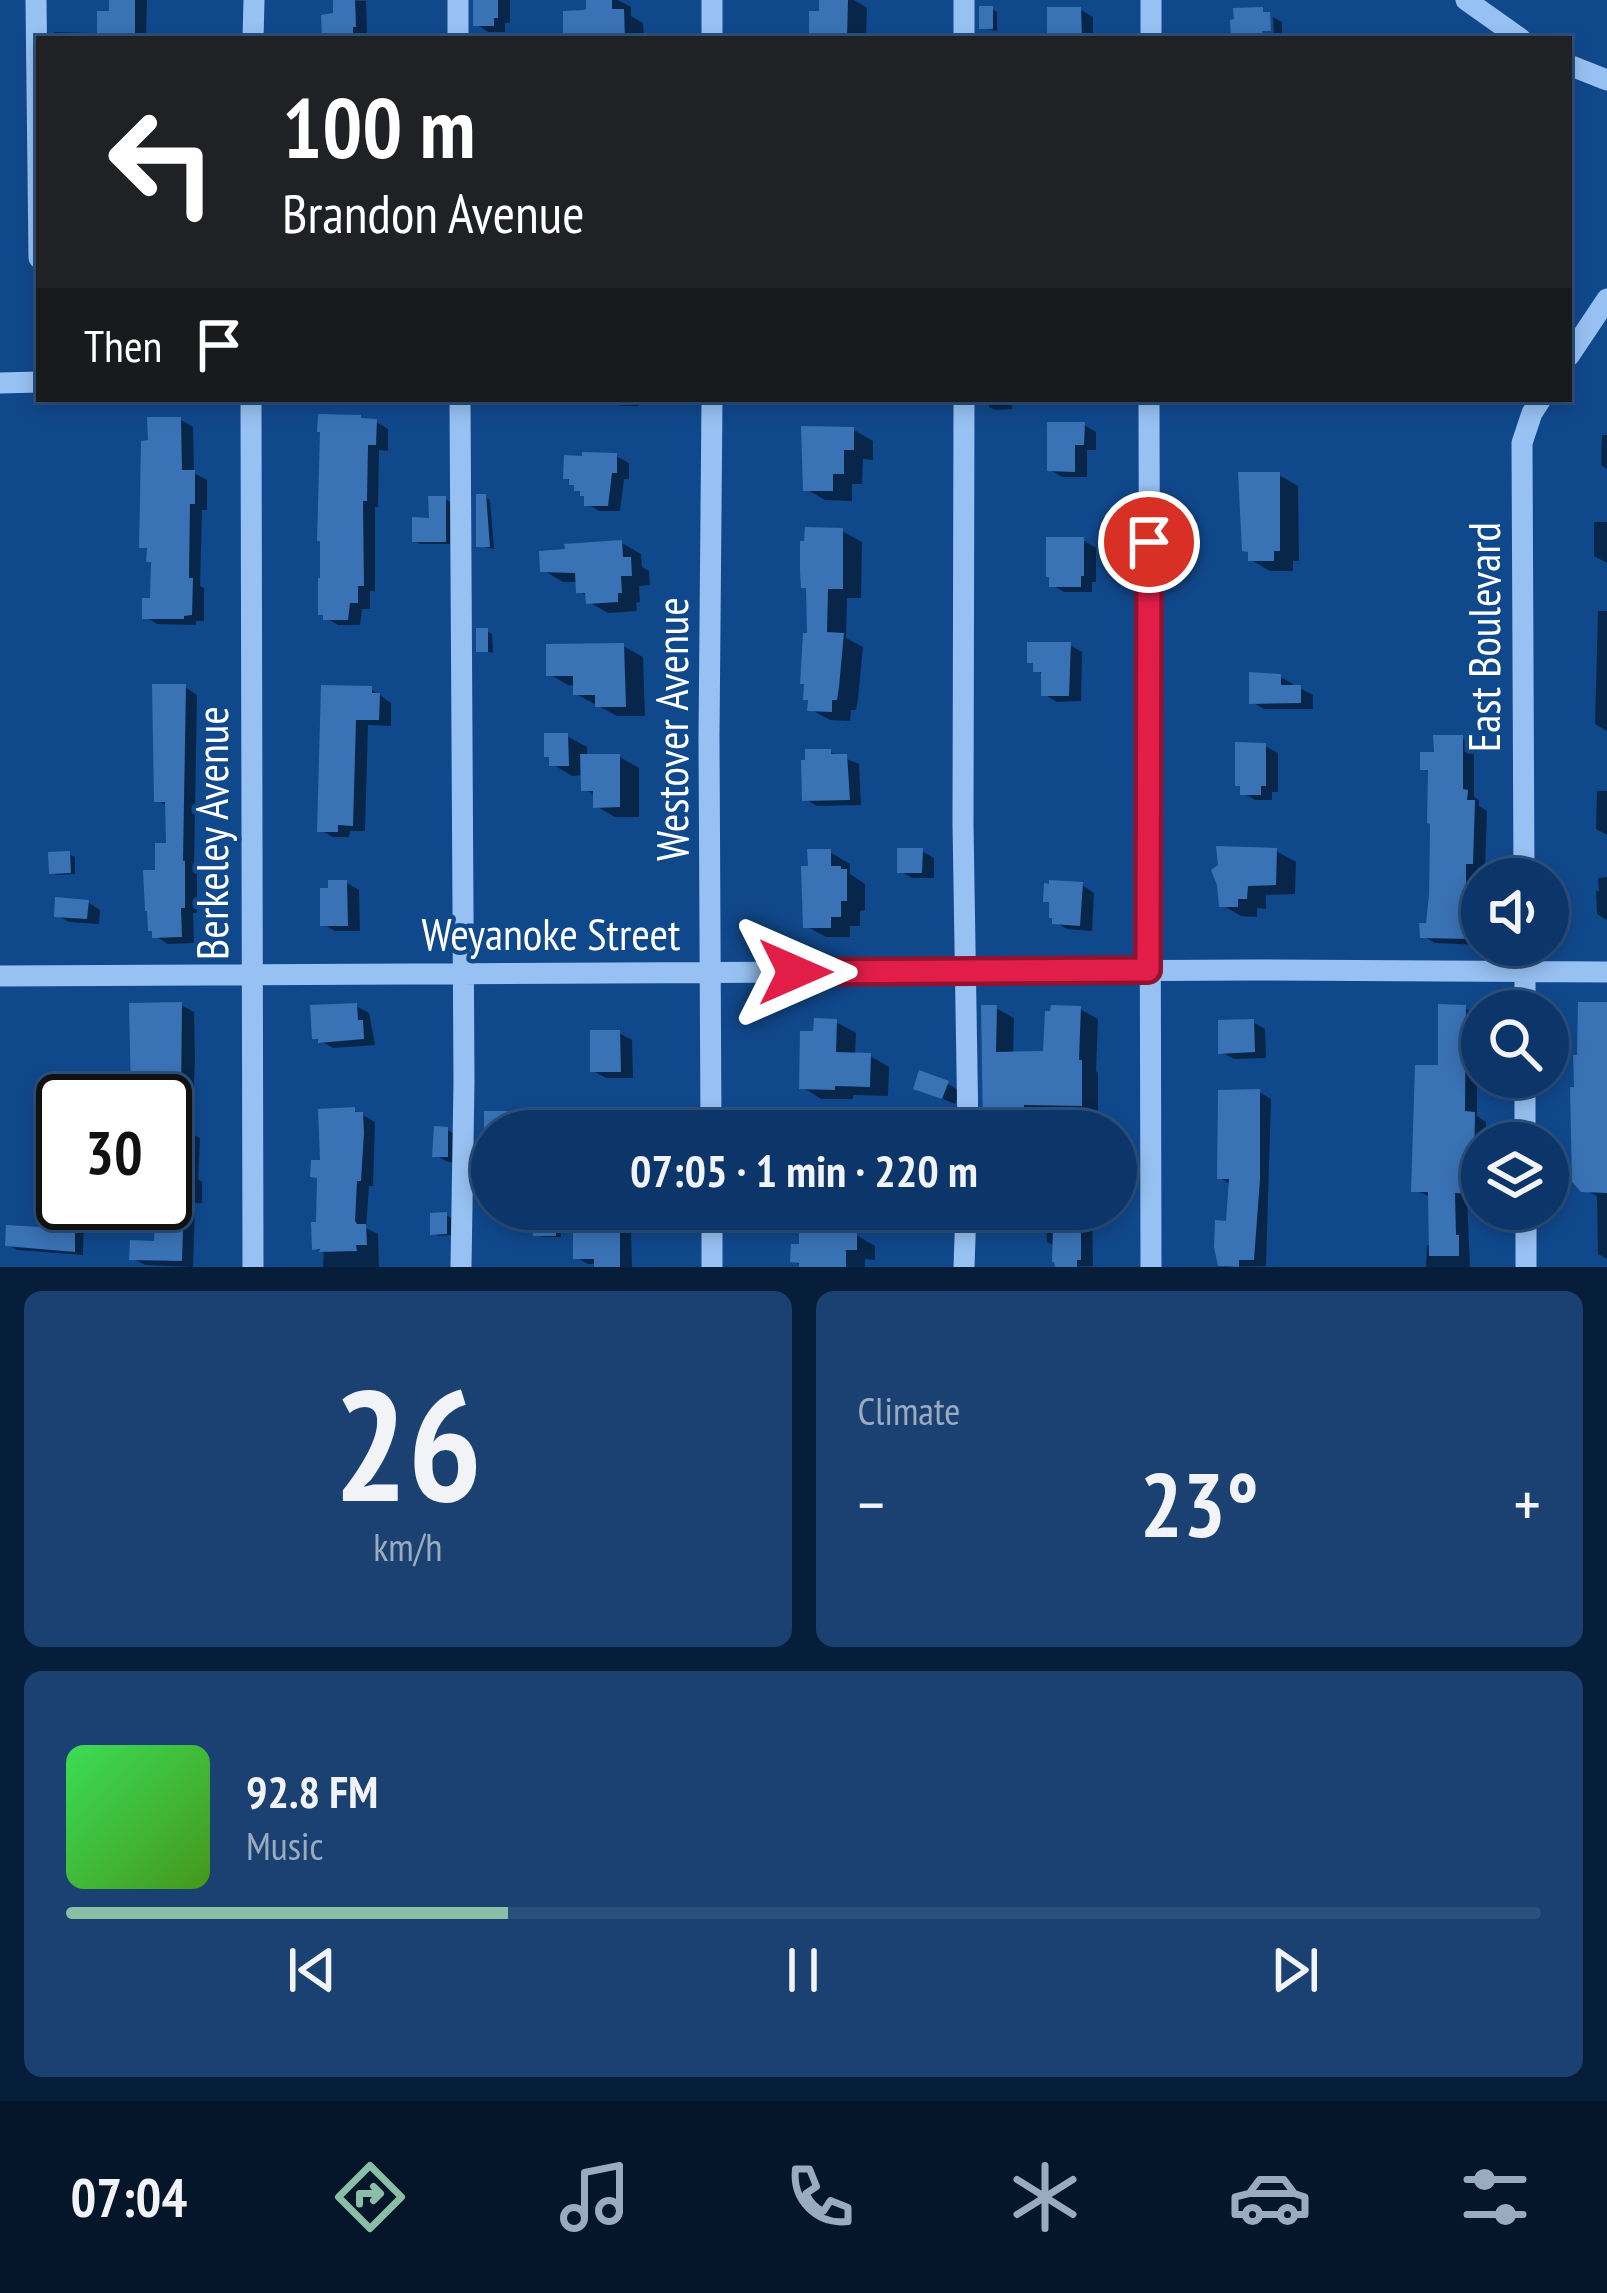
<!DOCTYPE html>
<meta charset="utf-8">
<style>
body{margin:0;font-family:"PT Sans Narrow",sans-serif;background:#1a4171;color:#f1f3f6;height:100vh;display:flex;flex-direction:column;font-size:45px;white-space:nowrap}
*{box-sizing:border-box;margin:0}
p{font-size:39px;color:#9aabc0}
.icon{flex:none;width:66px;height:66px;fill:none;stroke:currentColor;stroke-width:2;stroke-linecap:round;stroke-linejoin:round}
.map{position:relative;height:1267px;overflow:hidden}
.panel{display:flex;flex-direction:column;gap:24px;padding:24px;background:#071e3a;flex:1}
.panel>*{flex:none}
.top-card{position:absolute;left:36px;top:36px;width:1536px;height:366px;border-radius:0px;box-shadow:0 6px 18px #0003,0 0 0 3px #2c507d;background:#202124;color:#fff;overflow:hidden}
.fabs{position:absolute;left:1461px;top:858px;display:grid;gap:24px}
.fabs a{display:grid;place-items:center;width:108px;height:108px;border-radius:50%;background:#0c3669;box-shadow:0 6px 18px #0003,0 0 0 3px #2c507d;font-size:60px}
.speed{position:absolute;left:36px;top:1074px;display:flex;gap:24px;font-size:60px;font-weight:700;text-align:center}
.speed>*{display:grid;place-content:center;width:156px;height:156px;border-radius:50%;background:#0c3669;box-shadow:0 6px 18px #0003,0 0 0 3px #2c507d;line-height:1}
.speed .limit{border:6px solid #111;border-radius:18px;background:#fff;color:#111}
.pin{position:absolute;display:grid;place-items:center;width:102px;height:102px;color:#fff;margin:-51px;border:6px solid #fff;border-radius:50%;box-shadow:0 3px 12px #0007}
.me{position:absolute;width:132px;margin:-66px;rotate:90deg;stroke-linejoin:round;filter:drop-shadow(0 0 9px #0008)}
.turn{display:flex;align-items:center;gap:42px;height:252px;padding:0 48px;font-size:54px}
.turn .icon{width:156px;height:156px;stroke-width:2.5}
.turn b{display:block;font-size:84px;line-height:102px}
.then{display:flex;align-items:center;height:114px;padding:0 48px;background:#0003;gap:24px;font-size:45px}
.big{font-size:90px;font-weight:600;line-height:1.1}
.panel .tile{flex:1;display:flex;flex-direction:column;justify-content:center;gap:18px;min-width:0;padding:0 42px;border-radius:18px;background:#1a4171}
.panel .dial{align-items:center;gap:0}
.dial b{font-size:156px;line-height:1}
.song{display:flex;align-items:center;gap:36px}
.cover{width:144px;height:144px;border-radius:18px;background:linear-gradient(135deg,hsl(130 70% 55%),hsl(100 70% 35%))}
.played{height:12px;border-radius:6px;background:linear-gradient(90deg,#8abfa5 30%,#2c507d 30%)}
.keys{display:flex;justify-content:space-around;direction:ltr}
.heat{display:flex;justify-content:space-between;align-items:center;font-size:66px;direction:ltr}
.panel .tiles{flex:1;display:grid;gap:24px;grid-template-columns:1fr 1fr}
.tile:last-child{grid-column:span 2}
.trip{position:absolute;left:471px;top:1110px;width:666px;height:120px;border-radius:60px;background:#0c3669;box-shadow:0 6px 18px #0003,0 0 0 3px #2c507d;font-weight:600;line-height:120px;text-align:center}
.tab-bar{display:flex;height:192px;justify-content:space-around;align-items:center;background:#05162a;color:#9aabc0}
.tab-bar .icon{width:84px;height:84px}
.tab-bar .selected{color:#8abfa5}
.tab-bar b{font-size:54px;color:#f1f3f6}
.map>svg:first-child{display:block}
.shadow{fill:#0007}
.building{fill:#3972b5}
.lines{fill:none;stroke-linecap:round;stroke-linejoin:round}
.minor{stroke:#97c1f2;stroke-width:21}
.route-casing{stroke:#92132f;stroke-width:30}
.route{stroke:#e11d48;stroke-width:21}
.labels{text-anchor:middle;stroke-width:9;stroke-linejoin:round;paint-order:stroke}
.street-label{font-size:45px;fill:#fff;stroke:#10488c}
</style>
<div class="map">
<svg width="1607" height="1267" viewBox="0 0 1607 1267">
<rect width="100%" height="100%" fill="#10488c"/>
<path class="shadow" d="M112 0H147L146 39H54V32L91 33 100 38 112 14Z
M336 0 366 1 367 33H364V39H325L336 16Z
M476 0H510V23H505V32H488L476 24Z
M589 0H618L631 7V16L643 23 644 39H568L589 11Z
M823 0H854L867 8 866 36 871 39H812L822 14Z
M992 9 997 12V31L982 28Z
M1081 10 1093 17V39H1050Z
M1273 17 1282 22V36H1274Z
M609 399H639V406H621Z
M989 399H1012V409L995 410 989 407Z
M181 420 193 427 194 473 207 480V510H202L200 586 204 588V621H196V625L157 624 145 617 153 601 154 562 149 550 142 546Z
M376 422 388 429V451L379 450 378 507H375V591H370V609H362L360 625H338L326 618 321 581Z
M1084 425 1096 432V450H1087V477H1062L1050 470Z
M854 430 873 441V460L863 459 862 484H852V501L825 500 806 489Z
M1602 435H1607V469L1601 465Z
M616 456 629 463V479H624L620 511H599L587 504V496L566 478Z
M1279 475 1298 486 1299 561H1293V571H1270L1251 560Z
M485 497 490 500 494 549 479 546Z
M445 499 450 502V544H420L415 541 432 521Z
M1594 522H1607V563L1594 556Z
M842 531 862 542 861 598H847L846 638 863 647 858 699 856 710H851L850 721 830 720 810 709V636Z
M1083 540 1096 548V582H1092V592H1064L1052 585Z
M622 543 641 554 642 567 649 571 650 585 639 586 640 602 636 603 637 611 608 613 589 602 588 597 579 591 578 582H563L543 570 568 551Z
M1598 611H1607V731L1595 724Z
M487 631 492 634 493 653 479 650Z
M1070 645 1082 652 1081 701 1057 702 1044 694V675L1036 670Z
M623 646 643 657 645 716H617L576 694V686L568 685 549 674Z
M1280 677 1293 684V688H1300L1313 695V709H1264L1252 702Z
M185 687 197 695 194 870 197 872V913H193L194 943 168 944 155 936 158 873 169 846 168 807 157 800Z
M324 688 371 689 391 703V726L368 725 365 831H350L349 837H333L320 830Z
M567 736 587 747V757H620L639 768V817H615L596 806V796L584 789V775L572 776 552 764Z
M1462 738 1474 745V797L1479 800V806L1487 811 1485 869H1478V928L1482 930V945L1435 943 1423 936 1429 926 1431 772 1423 768 1437 755Z
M1265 746 1278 753V792H1272V800H1255L1243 793V788L1238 785Z
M830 752 859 764 861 805 817 806 805 799 807 763Z
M1597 791H1607V835L1596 829Z
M922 851 934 858V878H912L900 871Z
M1276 851 1296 862 1295 894 1266 895V909L1257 908V917L1241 916 1222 905Z
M830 852 850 864V874L865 884V910L860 911V926H850V937H826L806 926Z
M69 854 75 857V874L57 875 52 872Z
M1607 877V920L1597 914 1596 891H1599L1598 878Z
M347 883 359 890 360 931H335L323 924Z
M1082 885 1094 893 1092 931 1067 929 1055 922 1052 904 1046 900Z
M88 902 100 910 99 924 69 922 57 915Z
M181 1005 194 1012 195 1060 192 1123 195 1124 194 1135 200 1138 198 1179 202 1182V1203H195L193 1267 145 1265 132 1258 157 1244 159 1204 139 1203H165V1101H139L134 1098Z
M1607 1005V1259L1598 1254 1597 1196 1580 1188Z
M356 1006 369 1013 375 1045 333 1048 315 1038Z
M996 1008 1014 1018 1013 1055 1046 1054 1080 1009 1098 1019 1096 1071 1098 1073V1115L1041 1114V1131H986Z
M1465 1008 1477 1015V1116L1486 1122V1143H1482V1199L1467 1198 1470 1267H1426L1427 1245H1432L1431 1197 1414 1190 1441 1068Z
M836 1022 856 1033 855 1056H870L889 1067 888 1096 853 1095V1099H821L802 1087 816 1034Z
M1253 1022 1265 1029 1266 1058 1234 1059 1221 1052Z
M619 1033 632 1040 633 1078H606L593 1071Z
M948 1084 960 1091 955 1104 916 1088Z
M1259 1092 1271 1099 1266 1266 1226 1267 1221 1264 1229 1224 1231 1184 1220 1178Z
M354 1110 375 1122 373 1186H369L366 1228 378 1234 379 1267H323L324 1253 315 1248 323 1164Z
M487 1114H507L519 1121V1131H492V1136L487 1133Z
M586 1125H620L630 1131H586Z
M447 1130 460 1137 459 1163 448 1162 435 1155Z
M53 1164H63V1203H84L83 1255 17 1250 8 1245 53 1231Z
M912 1209H941V1219H924Z
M1046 1209H1092L1093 1266 1058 1267 1055 1246 1047 1242Z
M446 1215 451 1218V1235L438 1236 433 1233Z
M556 1216 561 1219V1237H542L536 1234Z
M619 1224 631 1231 632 1267H597V1264H588L576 1257Z
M856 1235 875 1246V1260L865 1259V1267H803L793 1261Z"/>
<path class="building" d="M109 0H135V39H97V11H109Z
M333 0H355L356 27H353V39H322L321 15 333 13Z
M473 0H498V18H494V26H473Z
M586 0H612V9H624L625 39H563V11L584 10 586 9Z
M819 0H848L847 39H809V11H819Z
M979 6H993V29H979Z
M1047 7H1081L1082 39H1047Z
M1263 7V12H1270L1271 31H1262L1263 39H1231L1230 20 1234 19 1233 8Z
M318 414 361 415V418L377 419 376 445H368L367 501H363L364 586H358V603H350L348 620H323V615H318V578H320V541H317L320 432H317Z
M147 417H181L182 470H195V504H190L189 578H193L192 615 184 616V619H142V598H150L151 562H146L147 548H139L141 441 148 440Z
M1047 422H1085L1084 445H1075V472L1047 471Z
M801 426 854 427V450H844V474H833V491H803Z
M582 452 617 453V473H612L608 506H584V496H580V491H574V485H569V479H563L564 455 582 456Z
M1238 472H1280V551H1274V561H1248V552L1242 551Z
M476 494H486L490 547H476Z
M428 496H446V542H412V517L429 518Z
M805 527 843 528V589H828L827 632 844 633 839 687 837 700H832V712L807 711 808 700H803L804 684H800L803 633H807L806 588H801L800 572V541H804Z
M1046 537H1084V576H1081V587H1049V577H1046Z
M622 540 623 557H631L632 576H621L622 593H618V602L586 604 585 593H576L575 573 540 572 539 551 565 549 564 544Z
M476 628H488V652H476Z
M1027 642H1071L1069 696H1041V672H1033V663H1027Z
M624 643 626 707H595V695H573V676H546V644Z
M1249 672 1281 674V685H1301V703L1249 704Z
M152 684H186L183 861H185V908H181L182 937 152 938V931H148L147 911H145L143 870H155V843H166L165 802H154Z
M321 685 372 686V693H380L379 720H356L353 826 338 825V832H317Z
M544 733H568L569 766H549V757H544Z
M1433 735H1463V789L1468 790 1467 800H1475L1473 864H1466V921H1473L1472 939 1420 938 1419 923H1426L1429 895 1430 824 1427 823 1428 770H1420V752H1434Z
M1235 742 1266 743V786H1261V795H1240V786H1235Z
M805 749H831V754H847L850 800 802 801 801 760H805Z
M580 754H620V807L593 808V791H581Z
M1216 846 1277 848 1276 885 1248 886 1247 899H1238V907H1219L1217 885 1211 870 1218 865Z
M897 848H923L922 873H897Z
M807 849H831V866H841V869H847V901H841V917H831V928H803L801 866H808Z
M70 851 71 873 49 874 48 852Z
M328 880H347L348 926H320V888H328Z
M1049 880 1083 882 1080 926 1052 924V918H1049V902H1043L1044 883 1049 884Z
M55 897 89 900 87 919 54 917Z
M182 1002 181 1102 131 1100 129 1003Z
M1578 1002H1607V1193L1581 1192 1572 1182 1570 1087H1574L1573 1055H1577Z
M357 1003 358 1020H363L364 1039 318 1043V1039H312L310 1005Z
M1438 1004 1466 1005 1465 1111 1475 1112 1474 1172 1473 1194 1455 1193 1456 1235H1459V1256H1429L1428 1192H1411L1415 1065H1438Z
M981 1005H997L996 1052 1043 1051 1045 1011H1050L1051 1005 1081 1006 1079 1060H1082V1106L1024 1105V1131H983Z
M814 1018 837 1019 836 1052 871 1053 870 1087 835 1086V1090L799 1089 800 1031H813Z
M1254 1019 1255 1052 1218 1054V1020Z
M590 1030H620L621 1072H590Z
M919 1070 949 1081 942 1099 913 1089Z
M1260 1089V1179L1254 1260H1239V1267L1218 1266 1214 1247 1215 1220 1226 1221 1229 1179H1217L1218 1090Z
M355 1107V1112H363L364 1133 361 1181H357L355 1221 357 1224H366L367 1245H356L357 1251 319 1252 320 1249 312 1250 311 1222H316L317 1178 310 1177 311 1160H320L318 1109Z
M484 1111H508L507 1131H484Z
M165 1114H183V1128H188L187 1172H191L190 1198H184L182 1261 129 1260 130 1240 154 1241 155 1221H165Z
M434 1126 448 1127V1157H432Z
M447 1212V1234L430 1235V1213Z
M534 1212 557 1213 556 1236H533Z
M573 1221H620V1267H594V1259H573Z
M6 1225 75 1229V1252L5 1246Z
M1081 1227V1260H1077V1267H1055L1054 1262H1052L1053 1228Z
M799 1231 857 1232V1250H846V1267H799V1263L790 1262 791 1244H799Z"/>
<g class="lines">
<path class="minor" d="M36 0 39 258
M458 0V39
M712 0V39
M1151 0V39
M1466 0 1521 39
M253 39 254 0
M964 39V0
M1569 65 1607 80
M1569 356 1607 299
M0 383 39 382
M251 399 253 1267
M460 399 464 1082 461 1267
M964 399 963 824 968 1131
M1149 399 1151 1267
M1524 879 1522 443 1532 413 1541 399
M1525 945V1011
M0 976 1252 970 1607 972
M1525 1077V1143
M711 1131 709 737 712 399
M712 1209V1267
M1526 1209V1267
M964 1267 966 1209"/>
</g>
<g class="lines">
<defs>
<path id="route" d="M795 972 1148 970 1149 542"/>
</defs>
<use href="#route" class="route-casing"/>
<use href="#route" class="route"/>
</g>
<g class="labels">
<g class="street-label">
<text transform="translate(1484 637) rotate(-90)" y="16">East Boulevard</text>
<text transform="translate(672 729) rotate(-90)" y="16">Westover Avenue</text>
<text transform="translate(212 833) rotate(-90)" y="16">Berkeley Avenue</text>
<text x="551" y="950">Weyanoke Street</text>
</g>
</g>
</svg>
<div class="fabs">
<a><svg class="icon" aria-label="sound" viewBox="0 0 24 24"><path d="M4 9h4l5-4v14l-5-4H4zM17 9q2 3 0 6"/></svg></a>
<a><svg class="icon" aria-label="search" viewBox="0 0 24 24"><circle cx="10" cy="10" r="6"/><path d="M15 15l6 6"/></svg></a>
<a><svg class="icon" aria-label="layers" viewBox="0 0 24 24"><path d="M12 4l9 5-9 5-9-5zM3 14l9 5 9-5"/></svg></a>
</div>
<div class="speed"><div class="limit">30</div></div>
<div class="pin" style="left:1149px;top:542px;background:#d93025"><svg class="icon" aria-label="arrive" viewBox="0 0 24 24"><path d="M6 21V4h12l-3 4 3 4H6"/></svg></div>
<svg class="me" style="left:795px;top:972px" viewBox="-20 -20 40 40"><path d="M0-17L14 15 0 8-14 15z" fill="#e11d48" stroke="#fff" stroke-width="4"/></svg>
<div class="trip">07:05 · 1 min · 220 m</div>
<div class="top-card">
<div class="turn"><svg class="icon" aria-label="left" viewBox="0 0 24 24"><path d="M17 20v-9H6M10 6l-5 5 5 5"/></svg><div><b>100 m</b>Brandon Avenue</div></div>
<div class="then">Then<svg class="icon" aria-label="arrive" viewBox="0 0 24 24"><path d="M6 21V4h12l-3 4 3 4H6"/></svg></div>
</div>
</div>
<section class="panel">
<div class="tiles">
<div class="tile dial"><b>26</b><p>km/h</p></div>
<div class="tile"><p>Climate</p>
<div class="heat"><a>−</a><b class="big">23°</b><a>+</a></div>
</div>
<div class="tile">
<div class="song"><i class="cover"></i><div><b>92.8 FM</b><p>Music</p></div></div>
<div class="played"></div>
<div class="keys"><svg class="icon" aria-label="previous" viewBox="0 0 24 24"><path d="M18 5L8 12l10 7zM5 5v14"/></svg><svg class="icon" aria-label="pause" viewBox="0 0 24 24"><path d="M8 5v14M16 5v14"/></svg><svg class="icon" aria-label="next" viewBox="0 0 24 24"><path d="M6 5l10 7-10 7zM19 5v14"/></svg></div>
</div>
</div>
</section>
<nav class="tab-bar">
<b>07:04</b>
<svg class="icon selected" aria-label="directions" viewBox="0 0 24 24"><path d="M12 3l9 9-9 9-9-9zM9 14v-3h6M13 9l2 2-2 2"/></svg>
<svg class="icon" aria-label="music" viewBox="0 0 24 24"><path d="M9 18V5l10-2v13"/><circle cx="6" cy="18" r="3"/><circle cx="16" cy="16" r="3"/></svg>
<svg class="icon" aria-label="phone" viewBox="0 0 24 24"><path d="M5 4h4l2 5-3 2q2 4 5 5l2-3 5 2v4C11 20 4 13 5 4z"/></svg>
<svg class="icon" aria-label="climate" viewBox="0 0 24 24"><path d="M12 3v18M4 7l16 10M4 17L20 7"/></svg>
<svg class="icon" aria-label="car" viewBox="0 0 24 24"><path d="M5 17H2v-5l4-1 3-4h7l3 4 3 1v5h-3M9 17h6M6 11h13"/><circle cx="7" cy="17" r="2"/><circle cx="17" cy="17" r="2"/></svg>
<svg class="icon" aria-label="filters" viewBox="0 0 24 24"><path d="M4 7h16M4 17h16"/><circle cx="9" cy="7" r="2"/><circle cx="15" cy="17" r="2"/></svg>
</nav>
